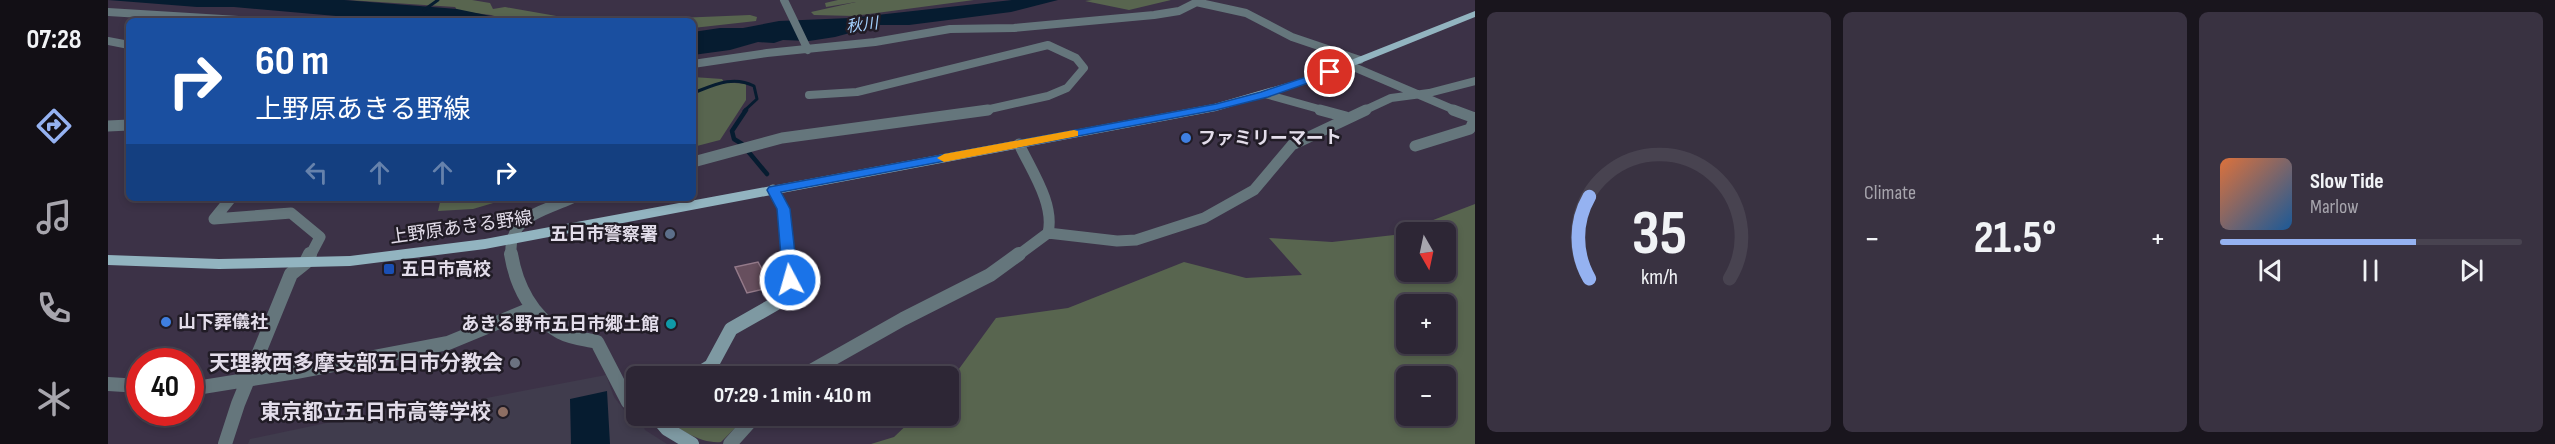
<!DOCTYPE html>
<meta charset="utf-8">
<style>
body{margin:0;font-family:"Sofia Sans Condensed","Noto Sans JP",sans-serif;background:#393241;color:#f1f3f6;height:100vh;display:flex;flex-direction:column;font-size:22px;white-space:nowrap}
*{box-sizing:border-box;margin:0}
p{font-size:20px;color:#a7a5ad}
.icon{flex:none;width:33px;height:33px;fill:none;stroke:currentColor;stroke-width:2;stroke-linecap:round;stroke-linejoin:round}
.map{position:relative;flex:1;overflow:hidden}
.drawer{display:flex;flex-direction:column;gap:12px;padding:12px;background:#19151d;width:1080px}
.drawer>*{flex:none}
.banner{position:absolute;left:18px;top:18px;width:570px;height:183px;border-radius:9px;box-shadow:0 3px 9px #0003,0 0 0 2px #484350;background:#1a4fa0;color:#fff;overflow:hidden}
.needle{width:39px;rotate:171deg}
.fabs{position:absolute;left:1288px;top:222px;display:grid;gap:12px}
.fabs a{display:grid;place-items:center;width:60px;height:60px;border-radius:9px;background:#2d2635;box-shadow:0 3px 9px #0003,0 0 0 2px #484350;font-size:30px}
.speed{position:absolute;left:18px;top:348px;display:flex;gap:12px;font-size:30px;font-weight:700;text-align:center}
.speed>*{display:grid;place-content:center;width:78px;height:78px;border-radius:50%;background:#2d2635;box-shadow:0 3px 9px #0003,0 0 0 2px #484350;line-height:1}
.speed .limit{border:9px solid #d22;background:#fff;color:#111}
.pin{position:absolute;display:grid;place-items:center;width:51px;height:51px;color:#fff;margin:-26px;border:3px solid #fff;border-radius:50%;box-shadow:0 2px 6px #0007}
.me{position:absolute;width:66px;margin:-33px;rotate:354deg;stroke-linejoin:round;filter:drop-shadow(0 0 4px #0008)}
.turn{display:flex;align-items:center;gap:21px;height:126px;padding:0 30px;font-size:27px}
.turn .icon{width:78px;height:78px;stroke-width:2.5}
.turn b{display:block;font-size:42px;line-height:51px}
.lanes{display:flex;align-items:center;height:57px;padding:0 30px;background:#0003;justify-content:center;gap:30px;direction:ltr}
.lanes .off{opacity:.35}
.big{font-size:45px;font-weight:700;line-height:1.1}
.drawer .card{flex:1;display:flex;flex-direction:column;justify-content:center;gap:9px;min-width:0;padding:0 21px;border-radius:9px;background:#393241}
.drawer .dial{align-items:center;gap:0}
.dial svg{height:156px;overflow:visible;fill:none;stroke:#484350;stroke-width:7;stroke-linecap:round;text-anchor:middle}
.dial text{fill:#f1f3f6;stroke:none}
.song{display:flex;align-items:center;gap:18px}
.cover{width:72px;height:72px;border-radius:9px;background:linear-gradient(135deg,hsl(20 70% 55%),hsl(210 70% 35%))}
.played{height:6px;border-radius:3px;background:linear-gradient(90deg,#95b2f1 65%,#484350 65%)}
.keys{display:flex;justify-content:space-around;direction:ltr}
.heat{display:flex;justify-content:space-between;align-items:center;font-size:33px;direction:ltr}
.drawer .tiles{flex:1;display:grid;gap:12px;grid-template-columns:repeat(3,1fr)}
.trip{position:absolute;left:518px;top:366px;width:333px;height:60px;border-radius:9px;background:#2d2635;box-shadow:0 3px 9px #0003,0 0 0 2px #484350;font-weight:700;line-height:60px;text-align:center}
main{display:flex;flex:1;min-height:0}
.menu{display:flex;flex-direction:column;width:108px;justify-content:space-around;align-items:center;background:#120f15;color:#a7a5ad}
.menu .icon{width:42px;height:42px}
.menu .current{color:#95b2f1}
.menu b{font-size:27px;color:#f1f3f6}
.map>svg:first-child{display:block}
.education{fill:#403c4d}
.green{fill:#58654f;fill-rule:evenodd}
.water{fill:#061c30}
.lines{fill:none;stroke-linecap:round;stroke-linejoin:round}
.stream-far1{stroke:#061c30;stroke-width:3}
.stream{stroke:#061c30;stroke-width:4.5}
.building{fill:#674f5e;stroke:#947a8a;stroke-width:1.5}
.street-far2{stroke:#65767c;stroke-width:8}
.street-far1{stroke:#65767c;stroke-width:11}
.street{stroke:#65767c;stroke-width:14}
.secondary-far1{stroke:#7e99a2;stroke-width:11}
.secondary{stroke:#7e99a2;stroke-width:14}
.primary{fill:#92b4c0;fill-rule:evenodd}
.route{fill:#1a73e8;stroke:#114b97;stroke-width:1.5}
.slow{fill:#f59e0b}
.shop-dot{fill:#3f7fe0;stroke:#211c26;stroke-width:2}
.service-dot{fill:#5c6f8a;stroke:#211c26;stroke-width:2}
.transit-dot{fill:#1a4fb4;stroke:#211c26;stroke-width:2}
.culture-dot{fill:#0f9aa8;stroke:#211c26;stroke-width:2}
.worship-dot{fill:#6b7280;stroke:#211c26;stroke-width:2}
.education-dot{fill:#8d6e63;stroke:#211c26;stroke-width:2}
.labels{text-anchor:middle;stroke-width:5;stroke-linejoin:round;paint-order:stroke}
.far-water-label{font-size:16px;font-style:italic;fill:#a3d0fd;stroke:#211c26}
.poi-label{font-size:18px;font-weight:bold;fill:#e3ddea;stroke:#211c26;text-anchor:start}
.street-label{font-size:18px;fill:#e3ddea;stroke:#211c26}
.near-poi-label{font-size:21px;font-weight:bold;fill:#e3ddea;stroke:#211c26;text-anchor:end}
</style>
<main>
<nav class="menu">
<b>07:28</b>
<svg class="icon current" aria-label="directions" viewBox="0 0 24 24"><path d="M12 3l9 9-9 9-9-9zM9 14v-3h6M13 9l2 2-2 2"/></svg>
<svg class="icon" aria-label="music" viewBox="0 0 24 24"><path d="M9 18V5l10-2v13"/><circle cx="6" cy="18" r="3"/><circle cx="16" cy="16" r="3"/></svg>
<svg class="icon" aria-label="phone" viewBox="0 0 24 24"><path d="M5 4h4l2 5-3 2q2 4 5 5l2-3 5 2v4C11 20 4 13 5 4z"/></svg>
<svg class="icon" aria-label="climate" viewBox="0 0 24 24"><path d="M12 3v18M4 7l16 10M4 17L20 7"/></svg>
</nav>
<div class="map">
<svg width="1367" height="444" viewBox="0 0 1367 444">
<rect width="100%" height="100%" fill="#3c3247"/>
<path class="education" d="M498 375 506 397 520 415 532 417 537 430 559 444H140L142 439 323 401 326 408Z"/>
<path class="green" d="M240 0H364L382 3 385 9 397 7 477 21 439 19 403 21 383 15 350 11 347 7Z
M730 0H866L746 16 706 15 703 12 748 2 718 7 717 3Z
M984 0H1063L1021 10 977 1Z
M642 15 649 17 648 21 585 28V21H497Z
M585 77 614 79 616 82 638 84V100L612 140 585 147Z
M333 198H402L365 209 330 211Z
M1367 204V444H763L786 437 808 416H840V384L888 318 960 308 1076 262 1138 278 1194 275 1161 238 1224 242 1286 235ZM1299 232H1338V272H1299ZM1299 304H1338V344H1299ZM1299 376H1338V416H1299Z
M557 416H619L632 423 613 442C594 444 570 430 557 416Z"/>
<path class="water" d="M0 0H236L349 9 407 21H294L284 16 262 19 126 7H89Z
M904 0H950L903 12 801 25H771L727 37 701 41 675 40 666 43 650 42 622 50 585 55V32L612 28H635L671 21 742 18Z
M499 391 502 444H463L462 399Z"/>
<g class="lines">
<path class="stream-far1" d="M316 10 330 0
M585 93C606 85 625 75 646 86L649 99 636 111"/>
<path class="stream" d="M638 110 624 131 626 139 634 144 659 174"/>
</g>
<path class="building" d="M650 262 664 287 639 293 627 267Z"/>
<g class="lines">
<path class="street-far2" d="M676 0 700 50
M1088 2 1138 13 1184 37 1252 60
M0 12 147 21
M0 41 21 45
M585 64 659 53 767 42 842 29 906 28 1046 15 1071 11 1093 0
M1241 65 1349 111
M1157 94 1218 111
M701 95 749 92 940 45 968 58 976 68 959 88 940 96 873 111
M1255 111 1283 98 1321 93 1367 81"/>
<path class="street-far1" d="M1212 110 1238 117
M1345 110 1367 118
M0 126 21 125
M1307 146 1362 129 1367 118
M585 162 674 138 880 110
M123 198 106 219 183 213 212 237 202 256
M940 233 1009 241 1028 240 1096 218 1146 190 1184 145 1258 110
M403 256C400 216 434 212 464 198
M909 256 940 233C947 204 923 170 911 144"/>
<path class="street" d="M403 254C408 285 424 317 452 332 463 338 477 339 489 342L520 402 528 405
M694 376 795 319 882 275 911 254
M0 384 32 386
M82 389 188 372 340 343 425 308
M117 444 130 404 183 274 198 262 202 254
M622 444 647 416"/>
<path class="secondary-far1" d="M665 190 675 209 680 256"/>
<path class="secondary" d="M587 376 603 366 623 329 667 304 682 280 679 254
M548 416 559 429 584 444"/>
<path class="primary" d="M1367 11V17L1208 81 1108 111 377 249 242 266 111 269 0 265V255L111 259 242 256 377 239 1106 104 1200 77Z"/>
</g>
<path class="route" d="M1222 69 1228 72 1226 74 1160 97 1108 110 673 192 682 209 690 280 682 285 675 280 669 209 659 190 661 187 1108 104 1153 92Z"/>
<path class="slow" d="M966 130 970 131V136L836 162 829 158 836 154Z"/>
<g class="shop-dot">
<circle cx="1078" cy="138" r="6"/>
<circle cx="58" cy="322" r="6"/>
</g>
<circle class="service-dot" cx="562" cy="234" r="6"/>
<rect class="transit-dot" x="275" y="263" width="12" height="12" rx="3"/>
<circle class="culture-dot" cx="563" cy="324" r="6"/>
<circle class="worship-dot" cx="407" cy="363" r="6"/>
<circle class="education-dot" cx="395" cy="412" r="6"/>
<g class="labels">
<g class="far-water-label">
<text transform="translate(754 24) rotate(-7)" y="6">秋川</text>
</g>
<g class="poi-label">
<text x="1090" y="144">ファミリーマート</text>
<text x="550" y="240" text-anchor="end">五日市警察署</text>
<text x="293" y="275">五日市高校</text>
<text x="70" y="328">山下葬儀社</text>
<text x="551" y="330" text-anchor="end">あきる野市五日市郷土館</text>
</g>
<g class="street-label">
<text transform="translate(353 227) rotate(-8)" y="6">上野原あきる野線</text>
</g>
<g class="near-poi-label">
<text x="395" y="370">天理教西多摩支部五日市分教会</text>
<text x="383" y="419">東京都立五日市高等学校</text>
</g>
</g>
</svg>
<div class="fabs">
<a><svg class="needle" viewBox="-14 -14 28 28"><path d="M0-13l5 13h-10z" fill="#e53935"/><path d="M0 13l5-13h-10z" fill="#a7a5ad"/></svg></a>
<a>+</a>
<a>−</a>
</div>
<div class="speed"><div class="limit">40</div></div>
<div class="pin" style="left:1222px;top:72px;background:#d93025"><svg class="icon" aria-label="arrive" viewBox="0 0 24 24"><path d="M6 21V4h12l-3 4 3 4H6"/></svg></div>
<svg class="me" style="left:682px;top:280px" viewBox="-20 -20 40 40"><circle r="17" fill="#1a73e8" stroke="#fff" stroke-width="3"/><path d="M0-11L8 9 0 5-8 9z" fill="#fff"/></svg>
<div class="trip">07:29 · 1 min · 410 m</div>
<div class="banner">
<div class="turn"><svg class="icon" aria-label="right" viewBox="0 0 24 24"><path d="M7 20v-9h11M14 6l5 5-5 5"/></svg><div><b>60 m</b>上野原あきる野線</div></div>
<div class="lanes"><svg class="icon off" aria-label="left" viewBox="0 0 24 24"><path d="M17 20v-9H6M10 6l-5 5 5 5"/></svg><svg class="icon off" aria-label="ahead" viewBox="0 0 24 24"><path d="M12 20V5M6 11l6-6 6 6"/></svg><svg class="icon off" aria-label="ahead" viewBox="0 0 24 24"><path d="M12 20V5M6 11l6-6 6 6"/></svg><svg class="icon" aria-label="right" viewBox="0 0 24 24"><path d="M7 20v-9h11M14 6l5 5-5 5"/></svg></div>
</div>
</div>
<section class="drawer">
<div class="tiles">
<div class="card dial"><svg viewBox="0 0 100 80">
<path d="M14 69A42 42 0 1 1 86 69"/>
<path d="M14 69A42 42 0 0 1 14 27" stroke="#95b2f1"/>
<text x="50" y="56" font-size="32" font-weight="700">35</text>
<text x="50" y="72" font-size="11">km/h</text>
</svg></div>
<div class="card"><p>Climate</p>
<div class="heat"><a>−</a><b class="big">21.5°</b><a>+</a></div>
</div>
<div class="card">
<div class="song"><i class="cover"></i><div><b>Slow Tide</b><p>Marlow</p></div></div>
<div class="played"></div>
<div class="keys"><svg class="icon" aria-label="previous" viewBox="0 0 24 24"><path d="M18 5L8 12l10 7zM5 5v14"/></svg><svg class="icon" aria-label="pause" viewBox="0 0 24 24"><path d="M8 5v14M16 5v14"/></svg><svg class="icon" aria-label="next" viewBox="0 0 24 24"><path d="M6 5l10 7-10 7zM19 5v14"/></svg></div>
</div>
</div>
</section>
</main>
